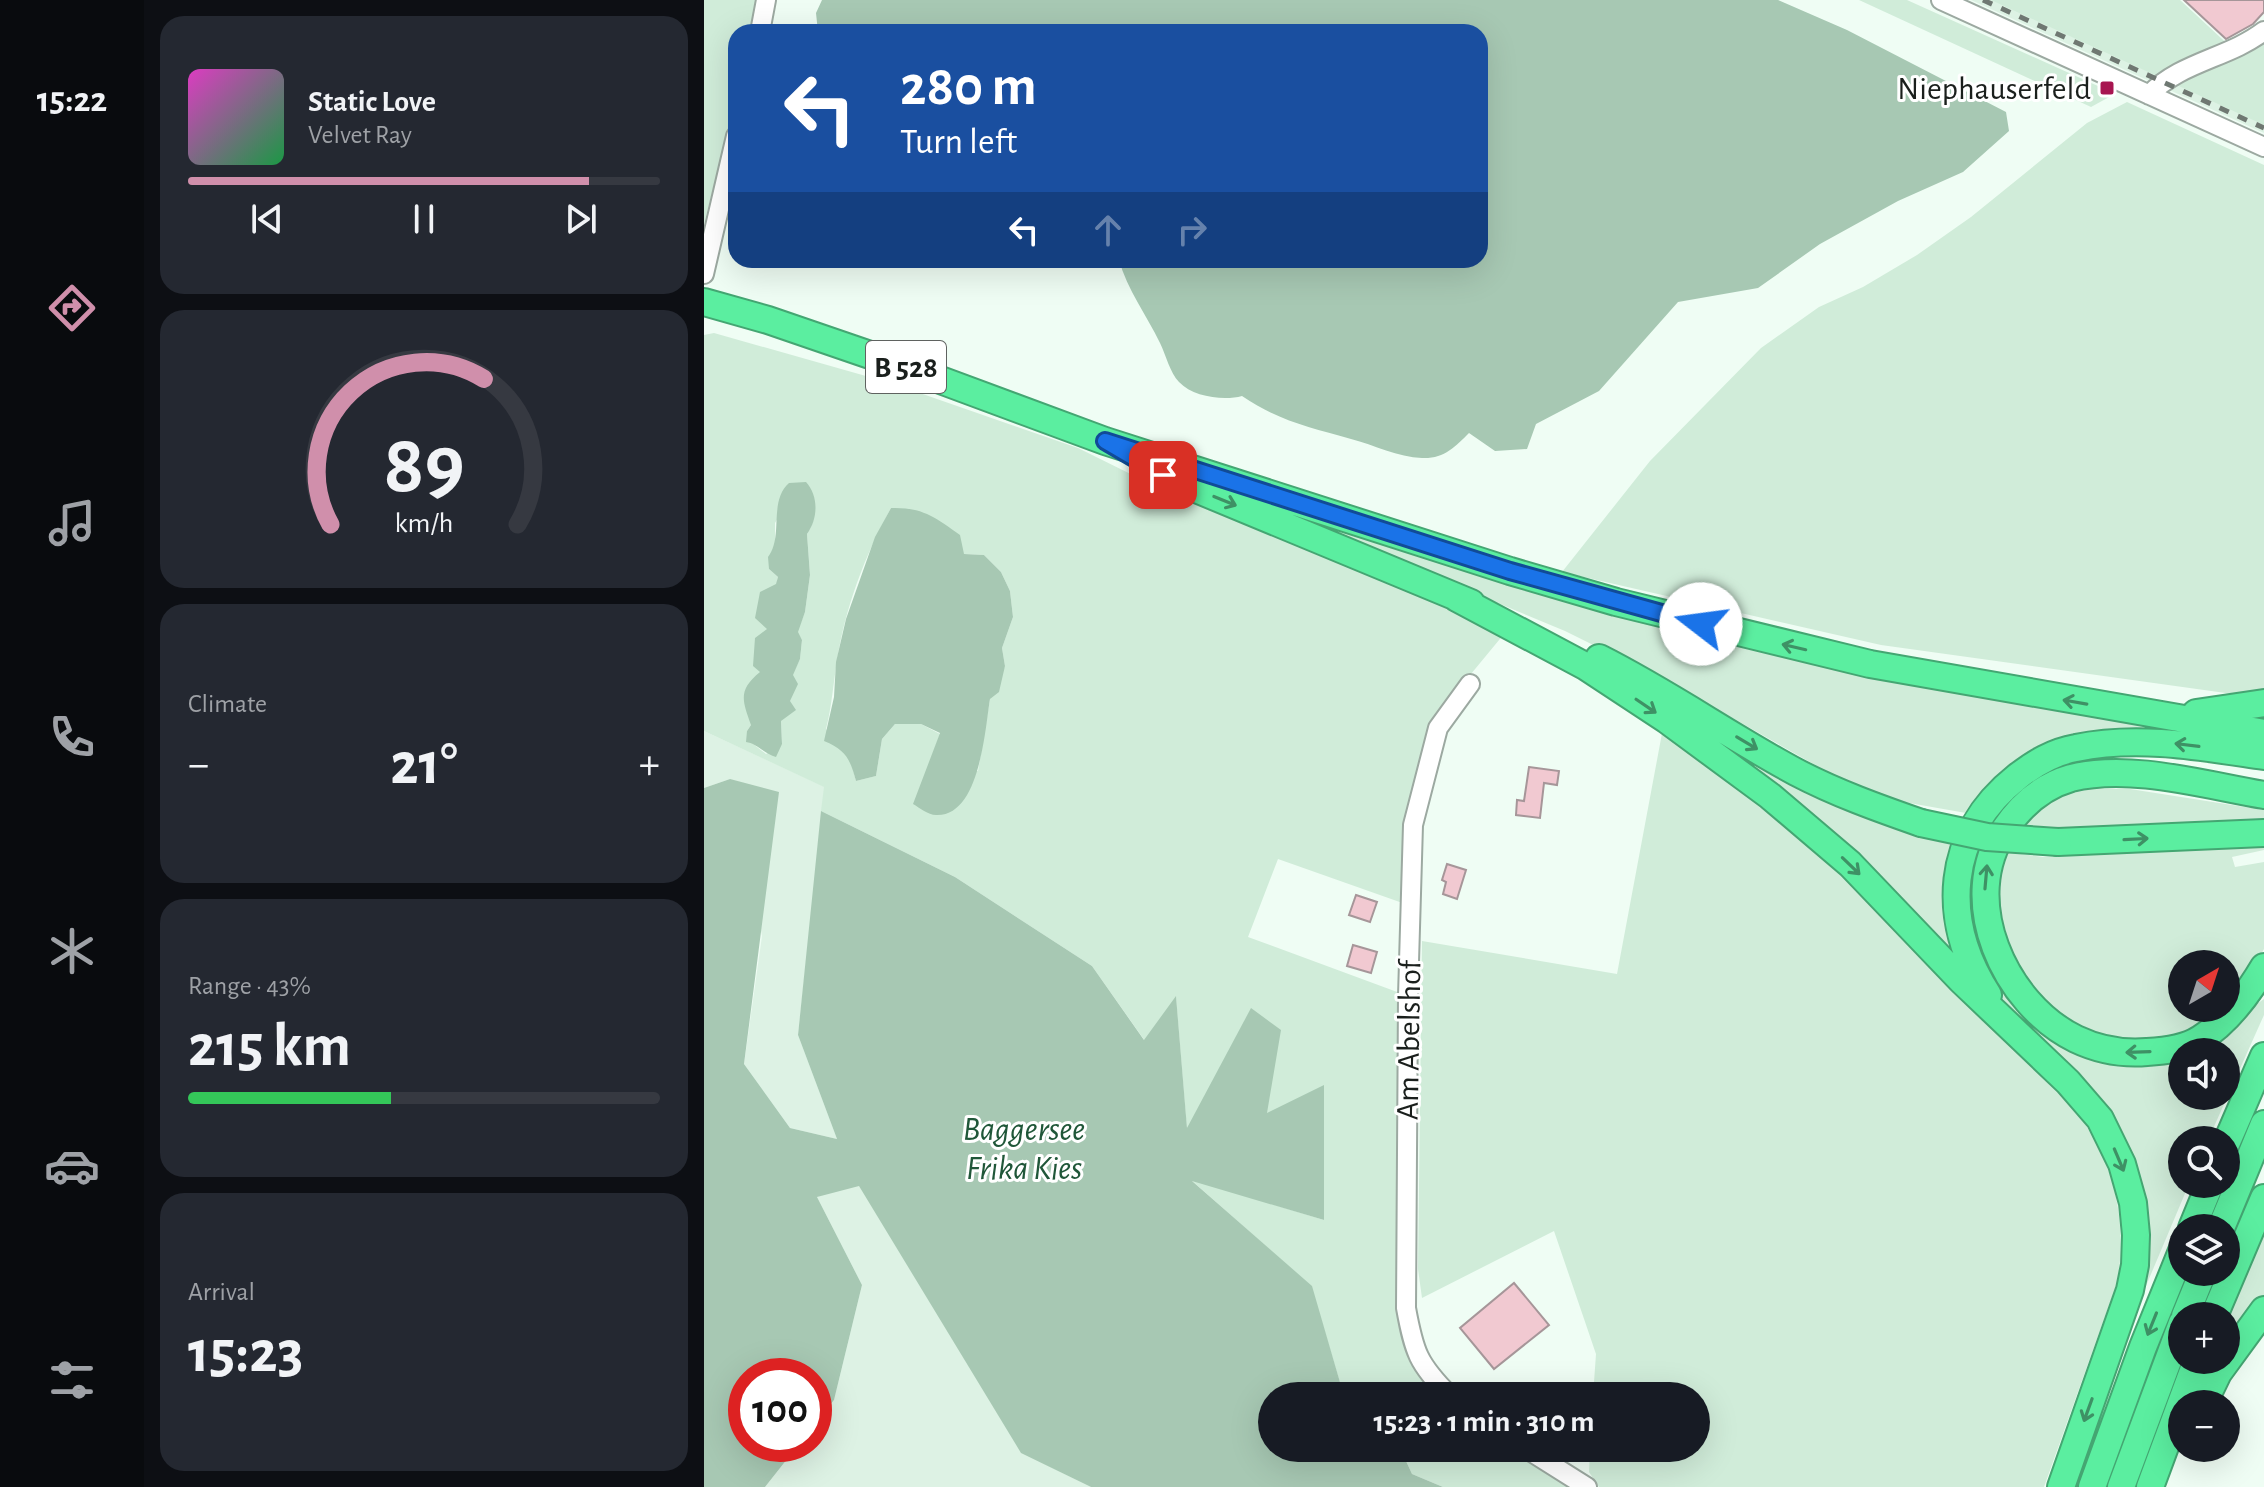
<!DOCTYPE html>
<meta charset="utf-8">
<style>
body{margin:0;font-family:"Alegreya Sans",sans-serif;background:#242831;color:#f1f3f6;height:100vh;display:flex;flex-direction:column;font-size:30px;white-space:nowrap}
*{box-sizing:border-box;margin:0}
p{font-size:26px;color:#9ea1a6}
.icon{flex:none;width:44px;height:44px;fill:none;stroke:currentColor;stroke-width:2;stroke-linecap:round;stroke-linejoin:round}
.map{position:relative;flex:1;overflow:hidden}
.panel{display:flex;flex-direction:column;gap:16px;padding:16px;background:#0d0f14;width:560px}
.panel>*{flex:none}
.banner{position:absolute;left:24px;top:24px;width:760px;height:244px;border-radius:24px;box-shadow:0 8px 32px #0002;background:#1a4fa0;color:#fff;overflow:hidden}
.needle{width:52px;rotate:39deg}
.fabs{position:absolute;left:1464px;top:950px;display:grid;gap:16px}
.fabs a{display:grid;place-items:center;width:72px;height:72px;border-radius:50%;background:#171b24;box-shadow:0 8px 32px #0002;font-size:40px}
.speed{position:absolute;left:24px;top:1358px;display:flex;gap:16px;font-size:40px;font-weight:700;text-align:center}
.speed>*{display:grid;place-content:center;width:104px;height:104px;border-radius:50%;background:#171b24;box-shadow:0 8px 32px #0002;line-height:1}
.speed .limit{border:12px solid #d22;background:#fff;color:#111}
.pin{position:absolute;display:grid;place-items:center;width:68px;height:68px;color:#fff;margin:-34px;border-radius:16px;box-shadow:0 4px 12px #0006}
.me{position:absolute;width:88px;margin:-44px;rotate:285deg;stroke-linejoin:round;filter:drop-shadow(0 0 6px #0008)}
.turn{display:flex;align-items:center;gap:28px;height:168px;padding:0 40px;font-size:36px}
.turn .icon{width:104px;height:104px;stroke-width:2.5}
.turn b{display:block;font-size:56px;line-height:68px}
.lanes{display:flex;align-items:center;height:76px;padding:0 40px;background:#0003;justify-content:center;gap:40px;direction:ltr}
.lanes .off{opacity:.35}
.big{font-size:60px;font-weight:700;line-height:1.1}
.panel .tile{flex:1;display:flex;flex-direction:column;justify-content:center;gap:12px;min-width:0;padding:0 28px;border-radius:24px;background:#242831}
.panel .dial{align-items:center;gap:0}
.dial svg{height:208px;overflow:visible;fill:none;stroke:#363941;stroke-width:7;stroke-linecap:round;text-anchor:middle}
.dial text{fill:#f1f3f6;stroke:none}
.song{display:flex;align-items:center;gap:24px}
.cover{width:96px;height:96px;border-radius:12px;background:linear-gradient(135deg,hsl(310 70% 55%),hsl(140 70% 35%))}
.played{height:8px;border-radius:4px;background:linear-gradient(90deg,#d08fab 85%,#363941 85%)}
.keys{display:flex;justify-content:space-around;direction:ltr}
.heat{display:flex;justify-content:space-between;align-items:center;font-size:44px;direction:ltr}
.charge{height:12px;border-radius:6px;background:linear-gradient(90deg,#34c759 43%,#363941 0)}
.trip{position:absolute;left:554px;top:1382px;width:452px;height:80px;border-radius:40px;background:#171b24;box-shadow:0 8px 32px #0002;font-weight:700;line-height:80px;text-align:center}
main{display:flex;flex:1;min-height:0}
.menu{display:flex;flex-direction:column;width:144px;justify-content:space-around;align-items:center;background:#090b0e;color:#9ea1a6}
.menu .icon{width:56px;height:56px}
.menu .active{color:#d08fab}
.menu b{font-size:36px;color:#f1f3f6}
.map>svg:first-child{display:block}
.built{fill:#ddf2e4}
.green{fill:#d0ecd9;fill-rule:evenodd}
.water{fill:#a7c8b3}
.building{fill:#f1c9d1;stroke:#a69699;stroke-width:2}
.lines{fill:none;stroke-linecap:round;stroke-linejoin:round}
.minor-casing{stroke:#9ca9a1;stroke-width:22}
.highway-casing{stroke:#44a672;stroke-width:30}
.minor{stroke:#fff;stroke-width:18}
.highway{stroke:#5beea0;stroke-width:26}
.rail{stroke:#6f7872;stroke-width:5;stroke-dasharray:10 10;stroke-linecap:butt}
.highway-bridge-casing{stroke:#44a672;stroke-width:30;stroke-linecap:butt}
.highway-bridge{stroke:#5beea0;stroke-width:26}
.oneway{stroke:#3e9165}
.route-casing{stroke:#114b97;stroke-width:20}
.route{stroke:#1a73e8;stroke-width:14}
.poi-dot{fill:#a71550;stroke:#fff;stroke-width:3}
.labels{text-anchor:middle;stroke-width:6;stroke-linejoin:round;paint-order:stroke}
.shield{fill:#fff;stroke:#5f6260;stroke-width:2}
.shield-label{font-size:30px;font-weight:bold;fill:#1a1f1c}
.poi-label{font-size:32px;fill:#1a1f1c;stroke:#fff;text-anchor:end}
.street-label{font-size:32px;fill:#1a1f1c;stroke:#fff}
.water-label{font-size:34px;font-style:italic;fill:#205739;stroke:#fff}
</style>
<main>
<nav class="menu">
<b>15:22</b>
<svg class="icon active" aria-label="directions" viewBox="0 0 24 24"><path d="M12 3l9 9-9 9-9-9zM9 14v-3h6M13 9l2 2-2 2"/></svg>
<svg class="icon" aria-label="music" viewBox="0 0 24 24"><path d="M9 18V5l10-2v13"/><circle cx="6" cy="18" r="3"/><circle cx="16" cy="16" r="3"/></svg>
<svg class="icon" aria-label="phone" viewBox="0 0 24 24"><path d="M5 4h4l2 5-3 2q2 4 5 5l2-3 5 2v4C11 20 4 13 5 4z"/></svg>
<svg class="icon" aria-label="climate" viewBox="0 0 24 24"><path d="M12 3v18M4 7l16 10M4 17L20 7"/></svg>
<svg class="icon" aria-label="car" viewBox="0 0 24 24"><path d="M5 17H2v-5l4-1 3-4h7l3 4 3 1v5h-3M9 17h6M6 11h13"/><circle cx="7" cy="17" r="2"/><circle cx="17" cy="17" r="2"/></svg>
<svg class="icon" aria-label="filters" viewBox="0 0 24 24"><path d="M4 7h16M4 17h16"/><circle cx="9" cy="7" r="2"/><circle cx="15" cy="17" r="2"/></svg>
</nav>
<section class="panel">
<div class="tile">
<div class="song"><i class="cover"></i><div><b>Static Love</b><p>Velvet Ray</p></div></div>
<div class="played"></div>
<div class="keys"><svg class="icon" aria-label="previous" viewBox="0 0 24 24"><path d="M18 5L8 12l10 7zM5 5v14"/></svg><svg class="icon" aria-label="pause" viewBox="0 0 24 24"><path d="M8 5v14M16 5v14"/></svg><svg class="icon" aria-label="next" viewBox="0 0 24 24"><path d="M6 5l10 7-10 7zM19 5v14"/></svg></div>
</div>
<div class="tile dial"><svg viewBox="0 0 100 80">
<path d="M14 69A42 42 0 1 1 86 69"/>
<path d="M14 69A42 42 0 0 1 73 13" stroke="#d08fab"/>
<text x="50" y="56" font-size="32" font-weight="700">89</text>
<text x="50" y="72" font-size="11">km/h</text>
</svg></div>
<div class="tile"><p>Climate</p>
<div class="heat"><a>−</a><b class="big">21°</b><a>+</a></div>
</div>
<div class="tile"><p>Range · 43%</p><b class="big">215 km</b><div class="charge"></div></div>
<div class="tile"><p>Arrival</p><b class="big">15:23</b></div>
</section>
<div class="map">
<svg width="1560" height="1487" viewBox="0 0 1560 1487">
<rect width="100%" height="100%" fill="#effdf4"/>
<path class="built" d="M1267 0H1292L1560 121V133Z
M0 731 121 787 94 1035 133 1139 86 1128 40 1064 58 936 26 779 0 788Z
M153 1182 317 1452 387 1487H61L95 1444H110V1425L130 1400 158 1285 113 1197Z"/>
<path class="green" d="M0 0H53L47 32H32V99L0 224Z
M1155 0H1203L1405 91 1407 96 1387 107Z
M1287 0H1476L1531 51 1560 36V125Z
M1423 102 1560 165V689L1543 696 1177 645 858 572 946 461 1057 348 1115 307 1159 287 1213 255 1267 217 1383 123Z
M10 333 190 384 374 448 467 494 763 616 800 634 762 680 734 728 709 825 707 906 574 859 544 937 704 996 710 1351 746 1396H640L607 1286 486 1179 620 1220V1086L563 1114 547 1009 483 1130 472 997 441 1041 388 966 251 877 117 811 120 787 0 731V335ZM102 483C107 501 115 518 103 534L106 575 101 612 93 632 98 640 96 659 88 675 86 701 77 721 78 744 62 754 48 743 43 731 47 725 74 577 65 569 71 548V523L94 484ZM187 508 260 554 280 555 297 572 306 591 309 617 298 648 301 666 286 699 274 771 226 761 236 734 217 724H191L178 739 172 776 152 781 146 758 122 729C128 705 129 685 133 661 141 608 161 555 187 508Z
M546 500 823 589 1125 665 1288 700 1560 744 1459 733 1301 771 1262 813 1194 801 1134 778 972 686 861 631Z
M956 702 1256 841 1267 975Z
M959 728 1068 813 1152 887 1358 1093C1406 1150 1424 1206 1414 1280L1340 1487H895L885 1472 886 1448H992V1396H889L892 1354 850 1231 718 1298 714 1269 718 941 913 974Z
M1372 788 1426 789 1560 810V823L1354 829 1353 827 1312 825 1325 811Z
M1560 843V850L1528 857 1531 867 1560 862V949L1546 974 1522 1004V964H1478V1008H1519L1485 1034 1425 1045 1370 1029 1328 993 1289 916 1295 851 1339 857Z
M1268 847 1279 849 1273 907 1350 1033 1478 1054V1096H1522V1052H1483L1560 999V1015L1504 1140H1478V1184H1485L1442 1286 1439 1284 1442 1214 1328 1033 1303 1005 1280 969 1260 908Z
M1560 1229V1300L1522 1348V1322Z
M696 1448H821L882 1487H739L708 1474Z"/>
<path class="water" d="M118 0H1074L1143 30 1302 112 1305 131 1259 172 1194 201 1116 244 1054 288 974 302 895 391 832 424 823 449 791 451 765 433C751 447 740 459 718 458 694 457 670 445 647 439 605 427 575 421 538 396 520 401 489 397 475 382 466 373 462 355 456 343 443 316 423 289 415 260H776V32H114L112 13Z
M102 482C115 496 114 519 103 534L106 575 101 612 94 632 98 640 96 659 89 675 94 684 86 701 92 710 77 721 78 744 72 757C61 754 52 743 42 742L43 731 47 725C38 700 34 690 56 672L49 666 51 638 63 629 51 618 56 592 72 584 74 577 65 569 64 557C80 536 64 502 85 483Z
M187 508C218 507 231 517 256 535L260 554 280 555 297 572 306 591 309 617 298 648 301 666 295 692 286 699C281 729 276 817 232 815 224 815 216 808 209 804L236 733 217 724H191L178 739 172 776 152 781C146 759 142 750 120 741L130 697 132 662 142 619 171 537Z
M26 779 75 792 40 1064 86 1128 133 1139 94 1035 117 811 251 877 388 966 440 1040 472 996 483 1128 547 1008 577 1030 563 1113 620 1085V1220L488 1181 608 1286 640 1396H568V1448H696L708 1474 739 1487H387L317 1453 155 1186 113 1197 158 1285 130 1400 110 1425V1376H42V1444H95L61 1487H0V788Z"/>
<path class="building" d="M1480 0H1560V12L1549 24 1522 39Z
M825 767 855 771 853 785 840 783 836 818 812 815 813 800 820 801Z
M743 864 762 870 753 899 739 894 742 882 738 880Z
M652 895 673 902 666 922 645 915Z
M649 945 673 952 667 973 643 966Z
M810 1283 845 1325 790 1369 756 1328Z"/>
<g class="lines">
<defs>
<path id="minor" d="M1237 0 1560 147
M56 32 62 0
M1445 95C1476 62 1525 58 1560 31
M0 274 32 136
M746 1396C714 1364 710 1352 702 1308L704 996 709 825 734 728 766 684
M821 1448 883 1487"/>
<path id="highway" d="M0 302 64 320 204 368 401 441 806 571 912 602 1166 664 1560 733
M456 474 767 603
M753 598 881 666 963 720 1066 796 1146 864 1257 980 1364 1082 1396 1119 1418 1164 1429 1203 1432 1235 1431 1265 1426 1290 1357 1487
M895 658C963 692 1025 736 1092 772 1132 793 1174 808 1217 823
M1492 713 1560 703
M1560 795C1501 785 1426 763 1367 778 1339 786 1317 805 1301 829 1253 899 1300 1004 1372 1039 1395 1050 1419 1054 1443 1052 1461 1051 1481 1049 1496 1039 1524 1022 1544 994 1560 967
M1354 842 1560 833
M1284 995C1236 920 1241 834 1313 777 1331 763 1349 752 1372 748 1435 735 1498 747 1560 756
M1522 1144 1560 1056
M1488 1228 1506 1184
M1517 1228 1560 1124
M1481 1316 1499 1272
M1510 1316 1560 1198
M1499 1404 1514 1373 1560 1310
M1388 1487 1439 1347 1478 1251
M1417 1487 1478 1323
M1446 1487 1493 1360"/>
</defs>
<use href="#minor" class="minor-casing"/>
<use href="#highway" class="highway-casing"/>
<use href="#minor" class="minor"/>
<use href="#highway" class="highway"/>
<path class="rail" d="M1279 0 1560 128"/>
<defs>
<path id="highway-bridge" d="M1217 823 1283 837 1354 842"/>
</defs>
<use href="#highway-bridge" class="highway-bridge-casing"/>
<use href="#highway-bridge" class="highway-bridge"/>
</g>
<defs><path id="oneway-shaft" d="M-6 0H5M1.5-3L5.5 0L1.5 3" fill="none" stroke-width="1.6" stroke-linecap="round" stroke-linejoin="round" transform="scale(2)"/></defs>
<g class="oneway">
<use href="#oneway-shaft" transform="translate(521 501) rotate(22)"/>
<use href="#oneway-shaft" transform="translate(1090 647) rotate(-167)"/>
<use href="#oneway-shaft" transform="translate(1371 702) rotate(-170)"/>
<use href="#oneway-shaft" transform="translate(942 706) rotate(34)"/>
<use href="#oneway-shaft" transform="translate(1043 743) rotate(31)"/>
<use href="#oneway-shaft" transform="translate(1483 745) rotate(-173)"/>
<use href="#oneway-shaft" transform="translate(1432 839) rotate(-3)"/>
<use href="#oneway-shaft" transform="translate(1147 866) rotate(44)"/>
<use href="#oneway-shaft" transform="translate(1282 877) rotate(-85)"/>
<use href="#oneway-shaft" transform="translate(1434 1052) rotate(178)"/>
<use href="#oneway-shaft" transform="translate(1415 1160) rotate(67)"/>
<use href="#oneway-shaft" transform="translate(1448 1324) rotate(112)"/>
<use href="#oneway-shaft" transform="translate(1384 1410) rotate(110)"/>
</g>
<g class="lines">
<defs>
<path id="route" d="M459 475 401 441 806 571 997 624"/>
</defs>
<use href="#route" class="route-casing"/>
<use href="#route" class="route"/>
</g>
<rect class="poi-dot" x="1395" y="80" width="16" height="16" rx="4"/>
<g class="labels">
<rect class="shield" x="162" y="341" width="80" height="52" rx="6"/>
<g class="shield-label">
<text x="202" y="377">B 528</text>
</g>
<g class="poi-label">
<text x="1387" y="99">Niephauserfeld</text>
</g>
<g class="street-label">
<text transform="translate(704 1040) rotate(-89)" y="11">Am Abelshof</text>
</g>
<g class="water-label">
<text x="320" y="1140">Baggersee<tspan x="320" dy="39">Frika Kies</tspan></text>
</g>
</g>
</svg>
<div class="fabs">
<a><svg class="needle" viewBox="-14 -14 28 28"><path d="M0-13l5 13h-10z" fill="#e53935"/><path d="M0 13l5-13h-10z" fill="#9ea1a6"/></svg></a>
<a><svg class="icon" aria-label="sound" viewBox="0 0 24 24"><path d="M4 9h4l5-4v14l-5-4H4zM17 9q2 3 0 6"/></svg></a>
<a><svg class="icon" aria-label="search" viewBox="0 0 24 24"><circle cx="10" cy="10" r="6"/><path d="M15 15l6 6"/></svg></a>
<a><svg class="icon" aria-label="layers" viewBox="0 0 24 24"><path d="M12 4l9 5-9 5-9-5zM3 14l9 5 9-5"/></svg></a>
<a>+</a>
<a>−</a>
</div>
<div class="speed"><div class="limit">100</div></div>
<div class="pin" style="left:459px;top:475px;background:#d93025"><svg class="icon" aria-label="arrive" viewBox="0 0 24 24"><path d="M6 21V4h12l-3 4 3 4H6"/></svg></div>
<svg class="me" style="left:997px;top:624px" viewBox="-20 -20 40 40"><circle r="19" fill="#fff"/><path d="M0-13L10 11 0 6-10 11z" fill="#1a73e8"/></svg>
<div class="trip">15:23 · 1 min · 310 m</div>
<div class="banner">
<div class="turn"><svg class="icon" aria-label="left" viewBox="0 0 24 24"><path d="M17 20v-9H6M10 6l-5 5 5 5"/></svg><div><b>280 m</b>Turn left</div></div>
<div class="lanes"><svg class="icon" aria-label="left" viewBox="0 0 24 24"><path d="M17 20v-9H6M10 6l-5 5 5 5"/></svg><svg class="icon off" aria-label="ahead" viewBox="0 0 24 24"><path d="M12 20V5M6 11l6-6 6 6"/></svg><svg class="icon off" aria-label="right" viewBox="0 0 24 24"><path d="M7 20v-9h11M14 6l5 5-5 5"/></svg></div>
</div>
</div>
</main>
